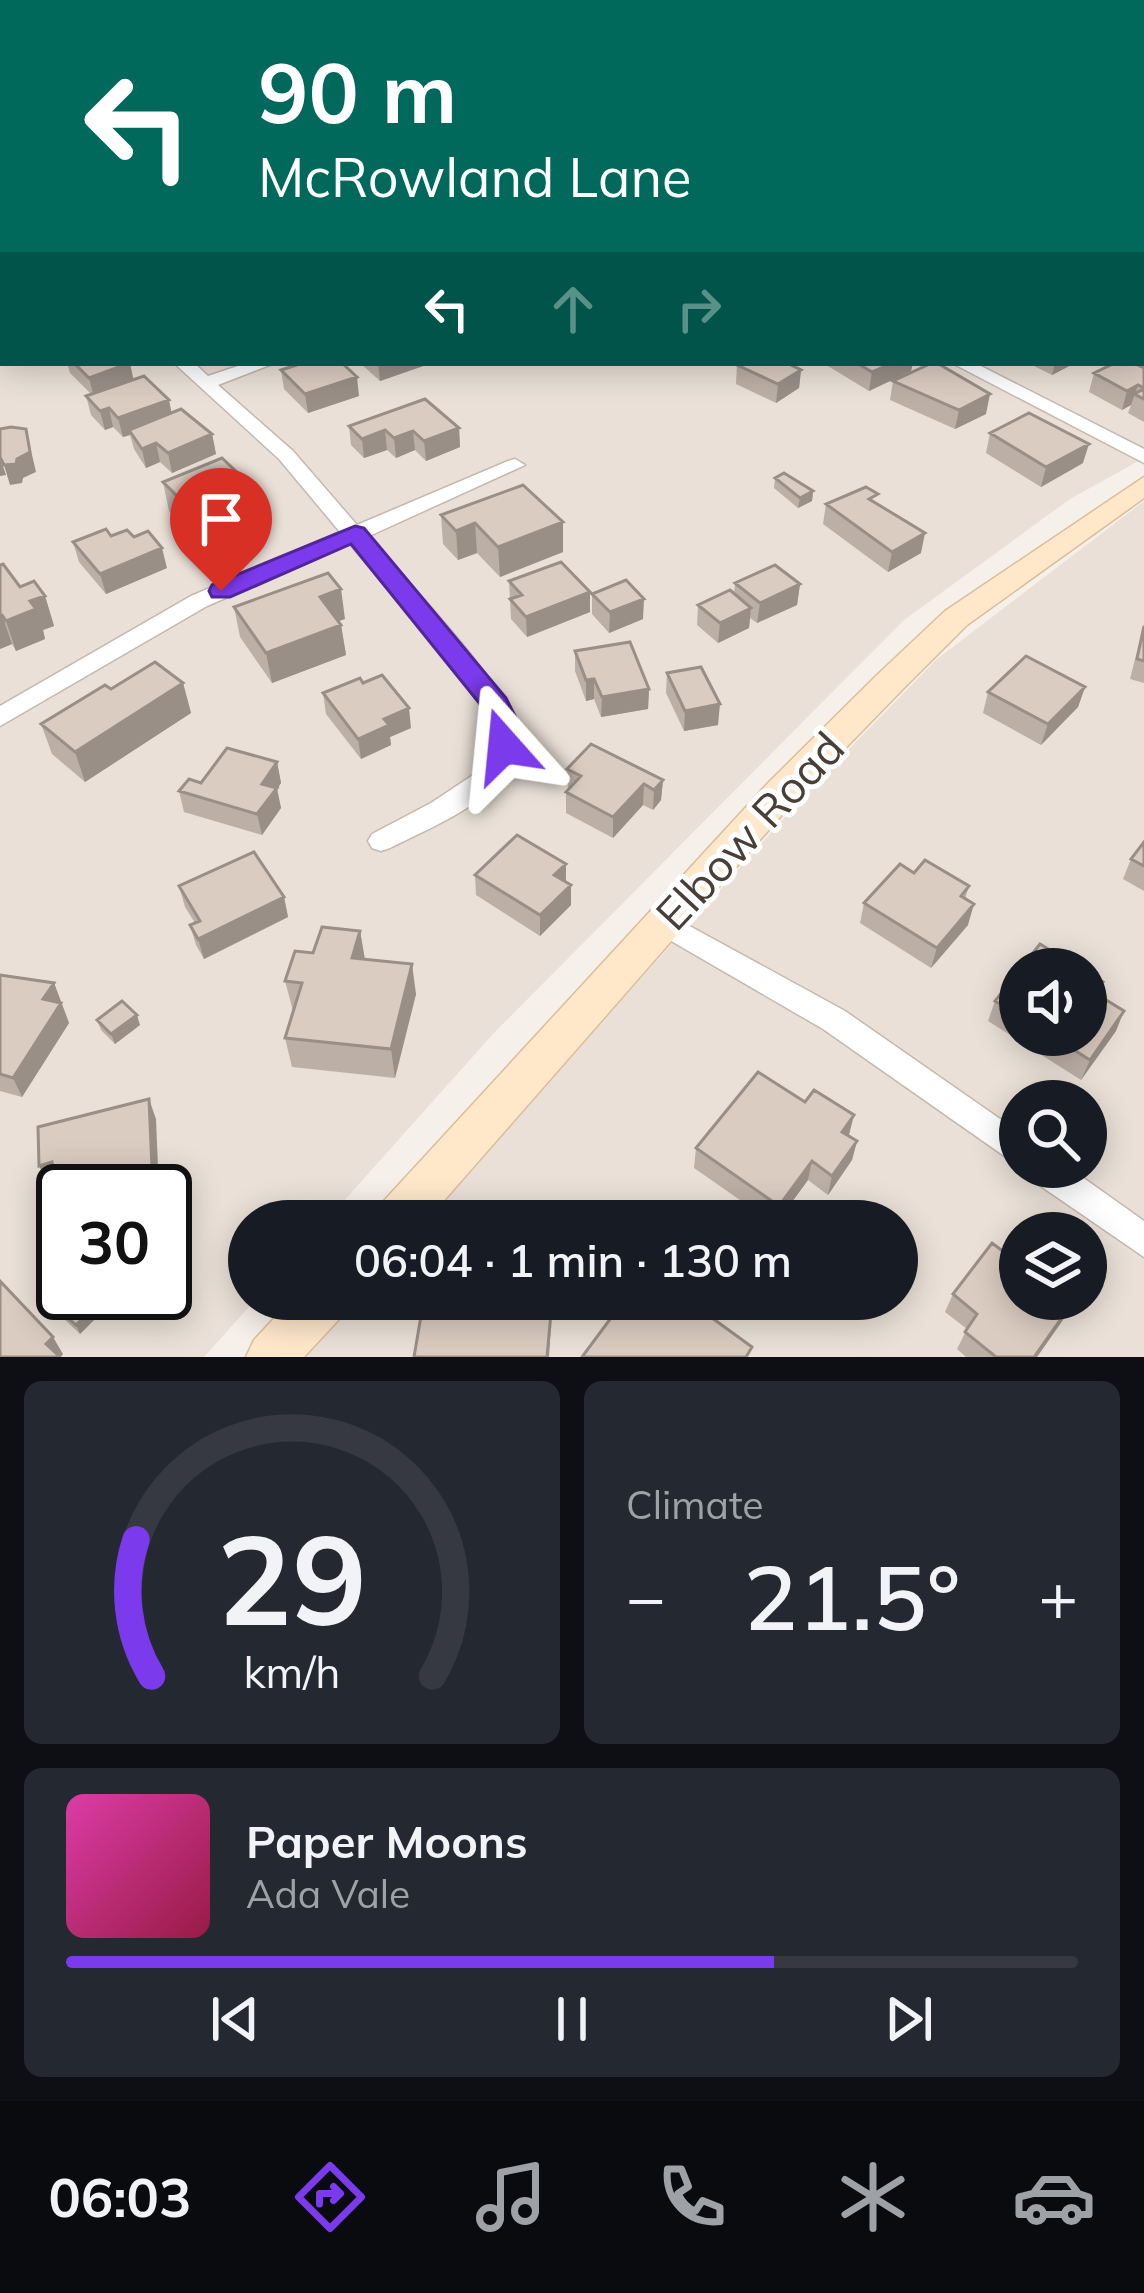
<!DOCTYPE html>
<meta charset="utf-8">
<style>
body{margin:0;font-family:Mulish,sans-serif;background:#242831;color:#f1f3f6;height:100vh;display:flex;flex-direction:column;font-size:45px;white-space:nowrap}
*{box-sizing:border-box;margin:0}
p{font-size:39px;color:#9ea1a6}
.icon{flex:none;width:66px;height:66px;fill:none;stroke:currentColor;stroke-width:2;stroke-linecap:round;stroke-linejoin:round}
.map{position:relative;height:1357px;overflow:hidden}
.sheet{display:flex;flex-direction:column;gap:24px;padding:24px;background:#0d0f14;flex:1}
.sheet>*{flex:none}
.guide{position:absolute;left:0px;top:0px;width:1146px;height:366px;box-shadow:0 6px 30px #0003;background:#00695c;color:#fff;overflow:hidden}
.fabs{position:absolute;left:999px;top:948px;display:grid;gap:24px}
.fabs a{display:grid;place-items:center;width:108px;height:108px;border-radius:50%;background:#171b24;box-shadow:0 6px 30px #0003;font-size:60px}
.speed{position:absolute;left:36px;top:1164px;display:flex;gap:24px;font-size:60px;font-weight:700;text-align:center}
.speed>*{display:grid;place-content:center;width:156px;height:156px;border-radius:50%;background:#171b24;box-shadow:0 6px 30px #0003;line-height:1}
.speed .limit{border:6px solid #111;border-radius:18px;background:#fff;color:#111}
.pin{position:absolute;display:grid;place-items:center;width:102px;height:102px;color:#fff;margin:-123px -51px;border-radius:50% 50% 50% 0;rotate:-45deg;box-shadow:0 0 12px #0007}
.pin .icon{rotate:45deg}
.me{position:absolute;width:132px;margin:-66px;rotate:342deg;stroke-linejoin:round;filter:drop-shadow(0 0 9px #0008)}
.turn{display:flex;align-items:center;gap:42px;height:252px;padding:0 60px;font-size:54px}
.turn .icon{width:156px;height:156px;stroke-width:2.5}
.turn b{display:block;font-size:84px;line-height:102px}
.lanes{display:flex;align-items:center;height:114px;padding:0 60px;background:#0003;justify-content:center;gap:60px;direction:ltr}
.lanes .off{opacity:.35}
.big{font-size:90px;font-weight:600;line-height:1.1}
.sheet .tile{flex:1;display:flex;flex-direction:column;justify-content:center;gap:18px;min-width:0;padding:0 42px;border-radius:18px;background:#242831}
.sheet .dial{align-items:center;gap:0}
.dial svg{height:312px;overflow:visible;fill:none;stroke:#363941;stroke-width:7;stroke-linecap:round;text-anchor:middle}
.dial text{fill:#f1f3f6;stroke:none}
.song{display:flex;align-items:center;gap:36px}
.cover{width:144px;height:144px;border-radius:18px;background:linear-gradient(135deg,hsl(320 70% 55%),hsl(340 70% 35%))}
.played{height:12px;border-radius:6px;background:linear-gradient(90deg,#7c3aed 70%,#363941 70%)}
.keys{display:flex;justify-content:space-around;direction:ltr}
.heat{display:flex;justify-content:space-between;align-items:center;font-size:66px;direction:ltr}
.sheet .tiles{flex:1;display:grid;gap:24px;grid-template-columns:1fr 1fr}
.tile:last-child{grid-column:span 2}
.trip{position:absolute;left:228px;top:1200px;width:690px;height:120px;border-radius:60px;background:#171b24;box-shadow:0 6px 30px #0003;font-weight:600;line-height:120px;text-align:center}
.dock{display:flex;height:192px;justify-content:space-around;align-items:center;background:#090b0e;color:#9ea1a6}
.dock .icon{width:84px;height:84px}
.dock .current{color:#7c3aed}
.dock b{font-size:54px;color:#f1f3f6}
.map>svg:first-child{display:block}
.residential{fill:#eae0d7;fill-rule:evenodd}
.lines{fill:none;stroke-linecap:round;stroke-linejoin:round}
.stream{stroke:#a3e4f5;stroke-width:4.5}
.street-casing{stroke:#c5b8ae;stroke-width:3}
.secondary-casing{stroke:#dbbd99;stroke-width:3}
.street{fill:#fff;fill-rule:evenodd}
.secondary{fill:#ffe8ca;fill-rule:evenodd}
.wall{fill:#bcafa6}
.shaded-wall{fill:#998f87}
.building{fill:#dbccc1;stroke:#998f87;stroke-width:3}
.route{fill:#7c3aed;stroke:#51269a;stroke-width:3}
.labels{text-anchor:middle;stroke-width:10;stroke-linejoin:round;paint-order:stroke}
.street-label{font-size:45px;fill:#4a3f37;stroke:#fff}
</style>
<div class="map">
<svg width="1144" height="1357" viewBox="0 0 1144 1357">
<rect width="100%" height="100%" fill="#f6f0ea"/>
<path class="residential" d="M1144 79V458L1070 499 904 620 492 1035 326 1221H249V1299H256L204 1357H0V184L3 363H1143ZM63 1191H165V1293H63Z
M1144 501V1357H303L355 1299H897V1221H425L808 791 937 659ZM1020 969H1086V1035H1020ZM1020 1101H1086V1167H1020ZM1020 1233H1086V1299H1020Z"/>
<g class="lines">
<path class="stream" d="M571 0 579 3
M1091 0 1100 3"/>
<defs>
<path id="street" d="M710 0H727L730 3H713Z
M174 363H194L208 376 247 363H275L218 385 293 451 357 525 508 461 515 459 525 465 367 537C399 574 526 701 518 745 507 799 433 826 390 848L381 851 372 848 368 841 372 834 431 803 473 775 492 745 493 725 472 690 350 544 207 606 0 726V706L191 596 340 532 279 459Z
M952 363H975L1144 449V463Z
M664 912 845 1011 1020 1133V1167L823 1029 654 931 650 923 654 915Z
M1025 1167H1068L1144 1221V1257L1029 1178Z"/>
<path id="secondary" d="M1143 65H1144V75H1143Z
M0 165H3V177H0Z
M1144 477V498L967 625 901 691 795 800 426 1221H373L380 1205 769 782 877 675 945 611Z
M292 1299H349L342 1316 304 1357H246L254 1340Z"/>
</defs>
<use href="#street" class="street-casing"/>
<use href="#secondary" class="secondary-casing"/>
<use href="#street" class="street"/>
<use href="#secondary" class="secondary"/>
</g>
<path class="wall" d="M779 0H830V3H779Z
M67 363H129L133 379 172 413 212 434 216 454 172 473 160 462 146 468 134 449 130 435 123 437 113 427 105 430 91 415 86 396 91 394 70 373Z
M360 363H429V364L380 381Z
M823 363H913L911 371 869 391Z
M1028 363H1075L1052 375Z
M737 365 801 370 799 388 776 403 736 384Z
M1144 368V422L1128 413 1131 405 1122 410 1089 392 1094 373Z
M281 370 359 396 308 413 284 389Z
M893 381 986 414 955 429 890 400Z
M349 426 459 428 460 447 426 461 415 450 396 458 387 450 364 458 351 445Z
M990 433 1083 463 1041 487 986 453Z
M775 478 813 491 812 501 798 508 774 488Z
M163 482 262 496 268 525 243 535 239 530 203 545 169 511Z
M523 485 563 552 500 577 477 553 458 560 443 544 441 515Z
M876 503 921 553 888 572 823 524 826 504Z
M111 536 167 568 106 594 79 562 73 542Z
M0 565 20 587 45 596 54 626 43 630 45 639 16 651 12 644 0 649Z
M509 581 590 592V612L527 637 511 619Z
M735 583 800 584 797 605 757 623 750 618 749 628 718 643 697 625 698 605 734 594Z
M592 594 643 619 609 633 592 614Z
M234 607 345 619 338 621 341 625 346 655 272 683 240 637Z
M1144 624V683L1130 679Z
M575 651 649 689 648 709 601 717 594 699 586 701 575 671Z
M667 673 718 725 684 731 666 693Z
M183 683 191 713 85 782 52 754 41 724 111 689Z
M1085 687 1078 707 1041 745 983 713 988 692Z
M323 693 411 728 390 737 391 745 361 759 326 714Z
M277 762 281 783 277 789 281 808 262 835 184 812 179 791 201 783Z
M567 769 663 780 661 800 653 810 643 805 613 838 566 813V792L568 790Z
M1144 842V891L1123 879 1131 859Z
M566 864V882L571 905 540 936 476 895 475 875Z
M914 873 969 886 965 899 968 925 931 968 860 923 864 903Z
M179 886 284 897 288 917 204 959 196 945 190 925 195 923 185 907Z
M360 931 365 960 416 994 395 1078 292 1067 285 1038 293 1011 285 981 313 953Z
M1020 969V1035H1086V972L1103 982 1097 995 1116 1031 1081 1080 988 1021 995 1001Z
M0 975 54 983 69 1023 22 1097 0 1091Z
M97 1020 140 1025 115 1044 101 1030Z
M848 1136 857 1141 852 1160 828 1195 808 1180 778 1221H770L694 1168 696 1148Z
M953 1294 1020 1299H1076L1037 1357H966L957 1349 967 1329 945 1312Z
M98 1303 102 1312 80 1334 63 1318 58 1309Z"/>
<path class="shaded-wall" d="M816 0H830V3H811Z
M130 363 134 382 94 397 89 378Z
M378 363H429V364L380 381Z
M892 363H913L911 371 869 391 872 372Z
M1055 363H1075L1052 375Z
M801 370 799 388 776 403 778 384Z
M357 377 359 396 308 413 305 394Z
M1138 385 1131 405 1122 410 1127 391Z
M990 394 986 414 955 429 959 410Z
M169 400 173 419 129 430 130 435 123 437 118 418Z
M109 408 113 427 105 430 100 411Z
M459 428 460 447 426 461 424 441Z
M26 429 36 472 23 478 22 483 10 485 4 465 17 459Z
M385 430 387 450 364 458 362 439Z
M413 431 415 450 396 458 394 438Z
M212 434 216 454 172 473 168 453Z
M156 443 160 462 146 468 142 449Z
M1089 444 1083 463 1041 487 1046 467Z
M0 457 6 475 0 476Z
M813 491 812 501 798 508 800 498Z
M262 496 268 525 243 535 238 506Z
M233 501 239 530 203 545 197 516Z
M563 522V552L500 577 498 547Z
M475 523 477 553 458 560 456 531Z
M925 533 921 553 888 572 892 552Z
M162 548 167 568 106 594 100 574Z
M800 584 797 605 757 623 760 603Z
M341 589 345 619 324 626 320 597Z
M590 592V612L527 637 526 617Z
M45 596 54 626 43 630 45 639 16 651 6 621 30 601Z
M644 599 643 619 609 633 610 612Z
M751 608 749 628 718 643 720 623Z
M0 615H2L12 644 0 649Z
M341 625 346 655 272 683 266 653Z
M594 679V699L586 701V680Z
M183 683 191 713 85 782 75 752Z
M1085 687 1078 707 1041 745 1048 724Z
M649 689 648 709 601 717 602 697Z
M720 704 718 725 684 731 685 711Z
M409 708 411 728 390 737 391 745 361 759 358 739 384 719Z
M277 762 281 783 277 789 281 808 262 835 257 814 262 784Z
M663 780 661 800 653 810 654 790Z
M644 784 643 805 613 838V817Z
M566 864V885L554 875Z
M571 885V905L540 936V915Z
M284 897 288 917 204 959 198 939Z
M974 904 968 925 931 968 937 948Z
M360 931 365 960 352 958Z
M412 964 416 994 395 1078 391 1049Z
M54 983 69 1023 22 1097 13 1078 43 999Z
M1124 1011 1116 1031 1081 1080 1090 1060Z
M137 1015 140 1025 115 1044 111 1034Z
M149 1099 156 1119 159 1191H153Z
M854 1115 849 1135 838 1151 842 1132Z
M857 1141 852 1160 828 1195 832 1176Z
M812 1161 808 1180 778 1221H776L779 1206Z
M52 1162 61 1181 49 1185 39 1166Z
M63 1224V1245L59 1247 49 1228Z
M1075 1299 1070 1310 1037 1357H1034Z
M552 1302 549 1357H547Z
M98 1303 102 1312 80 1334 76 1325Z
M53 1337 63 1354 61 1357H54L46 1344Z"/>
<path class="building" d="M841 0H876L885 3 834 2Z
M74 363H130L89 378Z
M303 363H342L357 377 305 394 281 370Z
M741 363H787L801 370 778 384 737 365Z
M857 363H892L872 372Z
M932 363H937L990 394 959 410 893 381Z
M1115 363H1133L1144 368V388L1138 385 1127 391 1094 373Z
M144 376 169 400 118 418 109 408 100 411 86 396Z
M1144 389V399L1134 394Z
M425 399 459 428 424 441 413 431 394 438 385 430 362 439 349 426Z
M181 409 212 434 168 453 156 443 142 449 129 430Z
M1029 413 1089 444 1046 467 990 433Z
M11 427 26 429 30 452 17 459 16 464 4 465 0 457V429Z
M222 458 262 496 238 506 233 501 197 516 163 482Z
M784 473 813 491 800 498 775 478Z
M523 485 563 522 498 547 475 523 456 531 441 515Z
M866 487 878 494 869 499 925 533 892 552 826 504Z
M106 529 111 536 127 530 134 537 148 531 162 548 100 574 73 542Z
M561 562 590 592 526 617 510 599 522 595 509 581Z
M3 564 20 587 34 581 45 596 30 601 36 609 6 621 2 615H0V565Z
M775 565 800 584 760 603 735 583Z
M328 573 341 589 320 597 341 625 266 653 234 607Z
M626 580 644 599 610 612 592 594Z
M730 590 751 608 720 623 698 605Z
M1144 626V661L1137 659Z
M630 642 649 689 602 697 594 679 586 680 575 651Z
M1026 656 1085 687 1048 724 988 692Z
M155 662 183 683 75 752 41 724 105 685 111 689Z
M701 667 720 704 685 711 667 673Z
M382 675 409 708 384 719 389 725 358 739 323 693 360 678 363 683Z
M591 744 663 780 654 790 644 784 613 817 566 792 581 776 567 769Z
M227 748 277 762 262 784 277 788 257 814 179 791 189 779 201 783Z
M517 835 566 864 554 875 571 885 540 915 475 875Z
M1144 842V866L1131 859Z
M254 852 284 897 198 939 190 925 200 921 179 886Z
M925 860 969 886 961 896 974 904 937 948 864 903 900 864 914 873Z
M322 927 360 931 352 958 412 964 391 1049 285 1038 302 983 285 981 295 951 313 953Z
M1040 944 1081 969H1020V1016L995 1001Z
M1086 972 1103 982 1095 993 1124 1011 1090 1060 1050 1035H1086Z
M0 975 54 983 43 999 61 1003 13 1078 0 1074Z
M122 1001 137 1015 111 1034 97 1020Z
M758 1072 805 1102 814 1090 854 1115 842 1132 857 1141 832 1176 812 1161 779 1206 696 1148Z
M149 1099 153 1191H63V1224L49 1228 48 1189 56 1187 52 1162 39 1166 38 1127Z
M992 1243 1020 1264V1299H1075L1034 1357H996L965 1332 977 1314 953 1294Z
M0 1281 53 1337 46 1344 59 1356 58 1357H0Z
M74 1293H87L98 1303 76 1325 58 1309Z
M487 1299 552 1302 547 1357H414L422 1310 476 1314Z
M625 1299H686L752 1347 746 1357H582Z"/>
<path class="route" d="M355 526 364 528 506 698 520 726 514 754H494L484 709 351 544 230 597H212L209 591 212 585Z"/>
<g class="labels">
<g class="street-label">
<text transform="translate(750 831) rotate(-47)" y="16">Elbow Road</text>
</g>
</g>
</svg>
<div class="fabs">
<a><svg class="icon" aria-label="sound" viewBox="0 0 24 24"><path d="M4 9h4l5-4v14l-5-4H4zM17 9q2 3 0 6"/></svg></a>
<a><svg class="icon" aria-label="search" viewBox="0 0 24 24"><circle cx="10" cy="10" r="6"/><path d="M15 15l6 6"/></svg></a>
<a><svg class="icon" aria-label="layers" viewBox="0 0 24 24"><path d="M12 4l9 5-9 5-9-5zM3 14l9 5 9-5"/></svg></a>
</div>
<div class="speed"><div class="limit">30</div></div>
<div class="pin" style="left:221px;top:591px;background:#d93025"><svg class="icon" aria-label="arrive" viewBox="0 0 24 24"><path d="M6 21V4h12l-3 4 3 4H6"/></svg></div>
<svg class="me" style="left:504px;top:746px" viewBox="-20 -20 40 40"><path d="M0-17L14 15 0 8-14 15z" fill="#7c3aed" stroke="#fff" stroke-width="4"/></svg>
<div class="trip">06:04 · 1 min · 130 m</div>
<div class="guide">
<div class="turn"><svg class="icon" aria-label="left" viewBox="0 0 24 24"><path d="M17 20v-9H6M10 6l-5 5 5 5"/></svg><div><b>90 m</b>McRowland Lane</div></div>
<div class="lanes"><svg class="icon" aria-label="left" viewBox="0 0 24 24"><path d="M17 20v-9H6M10 6l-5 5 5 5"/></svg><svg class="icon off" aria-label="ahead" viewBox="0 0 24 24"><path d="M12 20V5M6 11l6-6 6 6"/></svg><svg class="icon off" aria-label="right" viewBox="0 0 24 24"><path d="M7 20v-9h11M14 6l5 5-5 5"/></svg></div>
</div>
</div>
<section class="sheet">
<div class="tiles">
<div class="tile dial"><svg viewBox="0 0 100 80">
<path d="M14 69A42 42 0 1 1 86 69"/>
<path d="M14 69A42 42 0 0 1 10 34" stroke="#7c3aed"/>
<text x="50" y="56" font-size="32" font-weight="700">29</text>
<text x="50" y="72" font-size="11">km/h</text>
</svg></div>
<div class="tile"><p>Climate</p>
<div class="heat"><a>−</a><b class="big">21.5°</b><a>+</a></div>
</div>
<div class="tile">
<div class="song"><i class="cover"></i><div><b>Paper Moons</b><p>Ada Vale</p></div></div>
<div class="played"></div>
<div class="keys"><svg class="icon" aria-label="previous" viewBox="0 0 24 24"><path d="M18 5L8 12l10 7zM5 5v14"/></svg><svg class="icon" aria-label="pause" viewBox="0 0 24 24"><path d="M8 5v14M16 5v14"/></svg><svg class="icon" aria-label="next" viewBox="0 0 24 24"><path d="M6 5l10 7-10 7zM19 5v14"/></svg></div>
</div>
</div>
</section>
<nav class="dock">
<b>06:03</b>
<svg class="icon current" aria-label="directions" viewBox="0 0 24 24"><path d="M12 3l9 9-9 9-9-9zM9 14v-3h6M13 9l2 2-2 2"/></svg>
<svg class="icon" aria-label="music" viewBox="0 0 24 24"><path d="M9 18V5l10-2v13"/><circle cx="6" cy="18" r="3"/><circle cx="16" cy="16" r="3"/></svg>
<svg class="icon" aria-label="phone" viewBox="0 0 24 24"><path d="M5 4h4l2 5-3 2q2 4 5 5l2-3 5 2v4C11 20 4 13 5 4z"/></svg>
<svg class="icon" aria-label="climate" viewBox="0 0 24 24"><path d="M12 3v18M4 7l16 10M4 17L20 7"/></svg>
<svg class="icon" aria-label="car" viewBox="0 0 24 24"><path d="M5 17H2v-5l4-1 3-4h7l3 4 3 1v5h-3M9 17h6M6 11h13"/><circle cx="7" cy="17" r="2"/><circle cx="17" cy="17" r="2"/></svg>
</nav>
